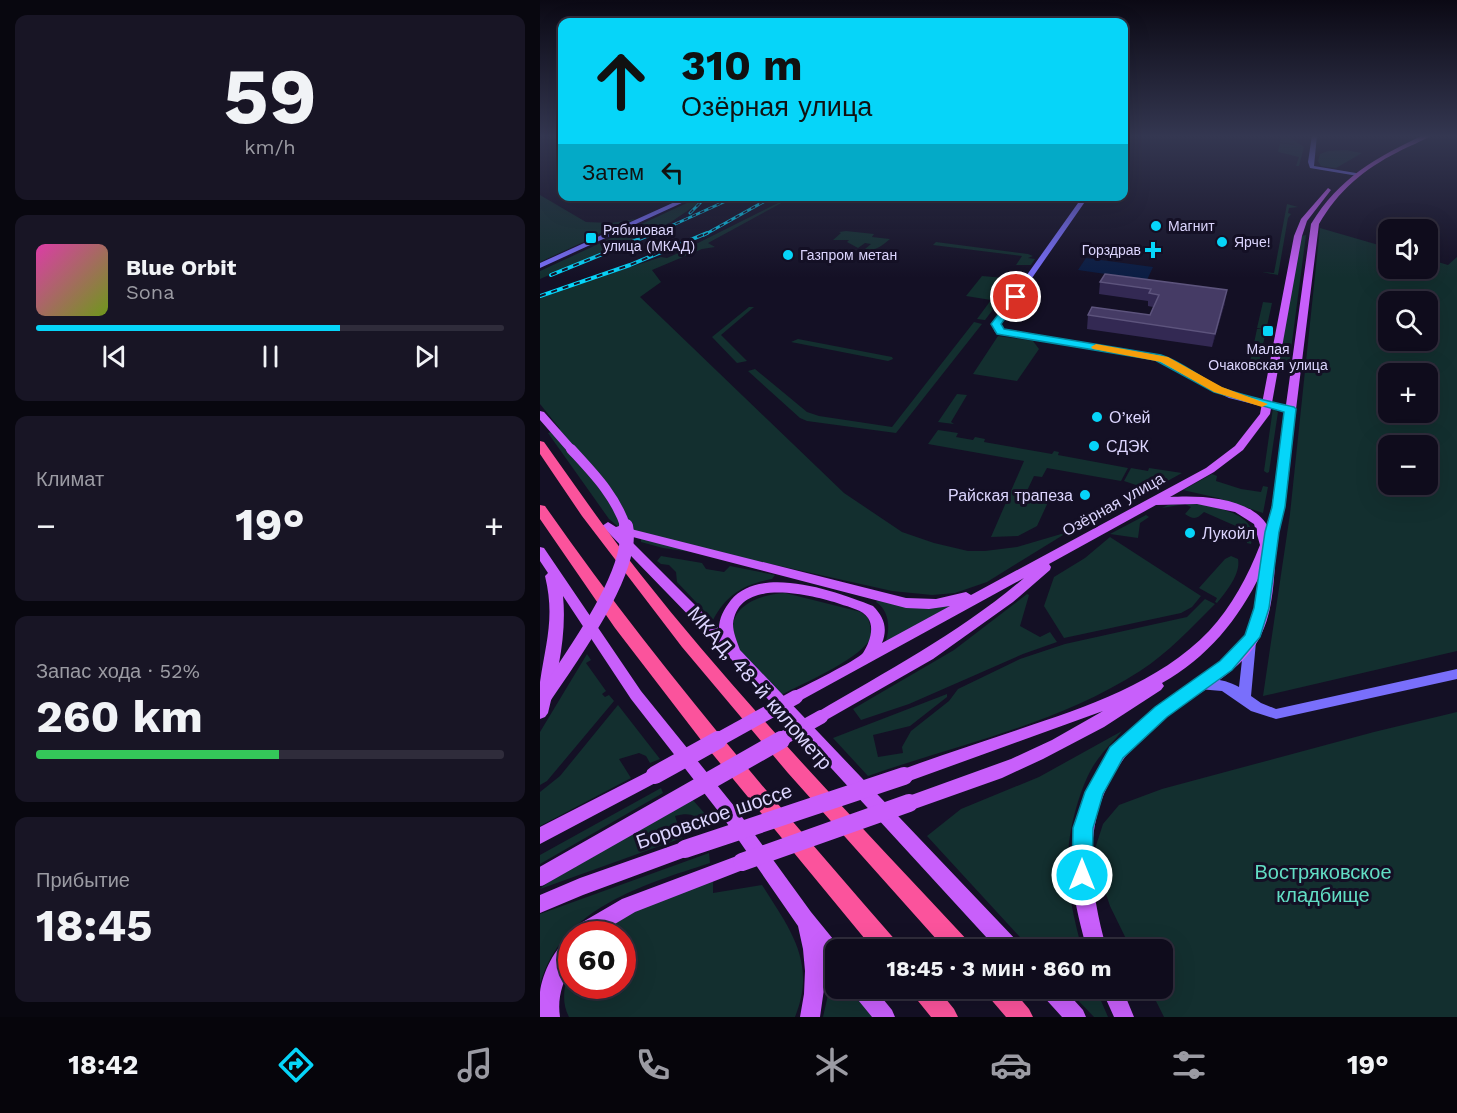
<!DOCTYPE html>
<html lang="ru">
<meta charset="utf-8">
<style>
body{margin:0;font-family:"Work Sans",sans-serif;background:#181525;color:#f1f3f6;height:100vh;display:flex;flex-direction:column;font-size:22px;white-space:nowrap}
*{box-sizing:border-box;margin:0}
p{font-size:20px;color:#9b9ba3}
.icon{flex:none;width:33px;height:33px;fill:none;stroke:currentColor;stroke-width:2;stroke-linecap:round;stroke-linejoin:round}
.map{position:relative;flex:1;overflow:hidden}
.drawer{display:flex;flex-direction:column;gap:15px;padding:15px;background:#08070f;width:540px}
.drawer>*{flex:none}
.top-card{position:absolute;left:18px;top:18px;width:570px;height:183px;border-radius:12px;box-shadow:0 6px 24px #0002,0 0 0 2px #2f2c3b;background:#06d5f9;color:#111;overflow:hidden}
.fabs{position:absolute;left:838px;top:219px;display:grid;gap:12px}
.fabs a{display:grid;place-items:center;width:60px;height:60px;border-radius:12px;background:#0f0c1c;box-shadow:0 6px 24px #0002,0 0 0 2px #2f2c3b;font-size:30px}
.speed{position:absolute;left:18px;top:921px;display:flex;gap:12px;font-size:30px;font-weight:700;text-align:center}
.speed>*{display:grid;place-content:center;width:78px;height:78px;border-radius:50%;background:#0f0c1c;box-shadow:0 6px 24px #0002,0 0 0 2px #2f2c3b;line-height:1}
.speed .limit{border:9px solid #d22;background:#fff;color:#111}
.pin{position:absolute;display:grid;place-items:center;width:51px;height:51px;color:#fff;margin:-26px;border:3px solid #fff;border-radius:50%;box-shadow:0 2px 6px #0007}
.me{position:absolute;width:66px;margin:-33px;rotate:0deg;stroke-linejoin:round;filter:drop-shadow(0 0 4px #0008)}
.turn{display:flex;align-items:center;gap:21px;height:126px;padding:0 24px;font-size:27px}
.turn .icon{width:78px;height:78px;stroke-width:2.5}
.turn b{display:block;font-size:42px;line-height:51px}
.then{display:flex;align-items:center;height:57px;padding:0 24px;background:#0003;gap:12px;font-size:22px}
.big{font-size:45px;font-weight:700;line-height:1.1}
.drawer .tile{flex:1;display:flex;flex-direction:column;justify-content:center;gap:9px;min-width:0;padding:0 21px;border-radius:12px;background:#181525}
.drawer .dial{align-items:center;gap:0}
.dial b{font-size:78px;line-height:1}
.song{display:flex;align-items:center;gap:18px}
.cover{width:72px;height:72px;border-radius:9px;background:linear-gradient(135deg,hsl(320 70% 55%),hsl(80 70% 35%))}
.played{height:6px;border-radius:3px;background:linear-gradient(90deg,#06d5f9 65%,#2f2c3b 65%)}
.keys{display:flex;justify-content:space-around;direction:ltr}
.heat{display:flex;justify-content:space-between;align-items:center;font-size:33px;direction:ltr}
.charge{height:9px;border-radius:4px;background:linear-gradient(90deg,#34c759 52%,#2f2c3b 0)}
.trip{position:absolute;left:285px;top:939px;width:348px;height:60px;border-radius:12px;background:#0f0c1c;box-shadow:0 6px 24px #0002,0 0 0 2px #2f2c3b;font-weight:700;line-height:60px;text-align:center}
.dock{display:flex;height:96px;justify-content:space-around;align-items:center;background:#06050b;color:#9b9ba3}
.dock .icon{width:42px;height:42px}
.dock .active{color:#06d5f9}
.dock b{font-size:27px;color:#f1f3f6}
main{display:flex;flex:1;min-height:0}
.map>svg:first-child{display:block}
.green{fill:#132f2f;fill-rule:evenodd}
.water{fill:#0b1d43}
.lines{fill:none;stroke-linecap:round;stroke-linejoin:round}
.secondary{fill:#796ffb;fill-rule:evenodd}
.primary{fill:#c85ffb;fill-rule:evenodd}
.highway{fill:#fb539c;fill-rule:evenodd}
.rail-far1-casing{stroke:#06d5f9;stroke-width:3}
.rail-casing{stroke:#06d5f9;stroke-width:4}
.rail-far1{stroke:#141025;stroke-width:1.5;stroke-dasharray:4.5;stroke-linecap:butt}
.rail{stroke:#141025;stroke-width:2;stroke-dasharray:6;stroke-linecap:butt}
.primary-bridge-far2{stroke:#c85ffb;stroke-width:10}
.primary-bridge-far1{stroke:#c85ffb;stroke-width:14}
.primary-bridge{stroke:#c85ffb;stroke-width:18}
.wall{fill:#332953}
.shaded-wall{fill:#1f1739}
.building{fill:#453b65;stroke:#5d547d;stroke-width:1.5}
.route{fill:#06d5f9;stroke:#048aa2;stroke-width:1.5}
.slow{fill:#f59e0b}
.poi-dot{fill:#06d5f9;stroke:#141025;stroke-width:2}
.labels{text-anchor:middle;stroke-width:6;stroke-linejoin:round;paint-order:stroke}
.far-poi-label{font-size:14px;fill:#dcd5fe;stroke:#141025;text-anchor:start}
.poi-label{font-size:16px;fill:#dcd5fe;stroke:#141025;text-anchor:start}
.street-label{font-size:16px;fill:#dcd5fe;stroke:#141025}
.near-street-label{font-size:20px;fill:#dcd5fe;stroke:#141025}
.near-park-label{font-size:20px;fill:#62ddc4;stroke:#141025}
</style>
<main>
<section class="drawer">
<div class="tile dial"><b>59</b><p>km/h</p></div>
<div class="tile">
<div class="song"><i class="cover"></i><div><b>Blue Orbit</b><p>Sona</p></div></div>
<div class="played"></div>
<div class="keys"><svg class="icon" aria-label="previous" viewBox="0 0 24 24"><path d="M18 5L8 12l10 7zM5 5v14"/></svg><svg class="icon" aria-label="pause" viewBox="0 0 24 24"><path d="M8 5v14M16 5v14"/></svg><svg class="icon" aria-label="next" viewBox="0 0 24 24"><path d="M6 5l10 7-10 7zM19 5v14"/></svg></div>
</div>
<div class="tile"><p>Климат</p>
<div class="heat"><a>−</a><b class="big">19°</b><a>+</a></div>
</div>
<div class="tile"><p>Запас хода · 52%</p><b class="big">260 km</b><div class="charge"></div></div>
<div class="tile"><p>Прибытие</p><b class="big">18:45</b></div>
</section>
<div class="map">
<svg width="917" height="1017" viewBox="0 0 917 1017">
<rect width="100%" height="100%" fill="#141025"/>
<path class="green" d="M742 135H746L764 147 759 166H756L759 157 738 152 740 143 761 146 740 142Z
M806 150 822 153 796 168 781 166 778 161 780 154 788 151Z
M0 195 46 222 71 223 96 219 48 238 50 239 0 262Z
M162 196 192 197 180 203H159L131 222 108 233 0 279V271Z
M242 201H245L168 243 175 247 162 249 112 270 121 282 100 297 304 493 362 532 394 543 428 551H445L477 547 528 532 447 582 415 593 392 595 352 591 222 562 123 548 101 542V533L81 529 69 519 8 433 20 429 0 404V297L121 257 127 258 136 254Z
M747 204 758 207 749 208 748 213 751 214 748 218 738 275 722 272 734 273Z
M780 228 849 248V268H888V259L908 265 917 257V651L723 696 750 514ZM849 302H888V340H849ZM849 374H888V412H849ZM849 446H888V484H849Z
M306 231 334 234 332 237 350 239C341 246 337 251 325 249L331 244 325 243 318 248 307 242 309 240H293L301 233 299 232Z
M766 235 749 365 739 363 761 236Z
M396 242 488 254 493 256 488 258 495 259 491 265H476L482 256 393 245Z
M442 276 476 279 445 320 437 319 451 300 426 296Z
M723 302 732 303 719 363 710 362 717 329H723L717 328Z
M209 307H214L181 335 207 361 197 363 172 337Z
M434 322 442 324 356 433 267 421 260 418 208 371 215 369 267 412 279 416 352 427Z
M458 336 493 341 499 349 477 381 433 374Z
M258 339 352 357 353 359 348 361 251 342Z
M417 394 427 395 411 422 414 424 398 422Z
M733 408 738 412 729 472 727 473 724 471Z
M398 430 418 433 416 437 433 440 435 437 445 439 444 442 512 454 514 451 519 452 518 455 588 468 581 481 507 468 502 477 494 476 485 495 509 500 497 526 478 536 451 537 484 461 388 444Z
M591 468 608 471 609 468 642 473 611 490 584 481Z
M672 474 677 476 676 481 701 489 721 492 723 486 728 487 723 513 678 498 643 490Z
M656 503C677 508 721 514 711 544L707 543V531L664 512C657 519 654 520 645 514L651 507 645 504 622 508 628 505Z
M606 515 609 517 600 523 598 538 570 534Z
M570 537 661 596 652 607 641 613 524 638 504 606 514 577 545 558Z
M121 556 162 563 166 569 184 572 190 566 235 575 232 579C204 584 186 595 173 620L137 582 136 572 129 565 121 564 117 561Z
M691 556 698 559C701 574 686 592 677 603L675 602 677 598 659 588 685 559Z
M245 593 321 612 328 618C330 625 333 634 329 641 315 661 264 683 241 695 228 681 203 660 196 642 182 608 219 594 245 593Z
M487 594 489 595 480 626 500 637 510 632 517 642 483 654 369 704 321 720 313 709 414 650Z
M339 598 415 605 344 646C351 631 350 611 336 602Z
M665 599 675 604C651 628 628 653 600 671 518 724 419 744 328 776L293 738 407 694V697L370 726 333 735 338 757 363 753 362 747 371 731 409 701 418 689 480 659 525 644 647 617Z
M47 654 51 660 46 663 66 691 62 694 65 697 69 695 74 701 7 781 0 785V732Z
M78 705 120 759 110 763 106 756 99 753 79 759 91 778 0 826V792L20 776Z
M917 712V1017H624L610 989 622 988V950L591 949 570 906 553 855 563 824 579 805 622 789 834 732Z
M582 731C574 741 565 749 558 759 548 772 542 789 537 805 521 859 528 896 542 949H491L387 836 421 809 499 777Z
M121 788 123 793 0 864V855Z
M152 799 173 823 162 826C156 813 148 813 135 816L142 838 0 889 9 882Z
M169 853 170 863C103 885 21 908 0 985V914Z
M173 880V893L222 885C250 929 277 963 255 1017H29C20 1000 25 983 31 966L32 986H82V934H57L92 912Z
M293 966 295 968 296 988 311 989 334 1017H283L291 982 290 968Z
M527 989H556L568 1017H554Z"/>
<path class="water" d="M546 258 613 267 607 280 538 270Z"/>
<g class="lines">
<path class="secondary" d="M587 135H592L586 145H584V141Z
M772 135H777L774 166 816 173 819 175 818 176 770 168 768 162Z
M148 196H157L0 268V263Z
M543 196H549L460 324 461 329 620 355C643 364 663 380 686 390 707 400 730 402 753 407L755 409 753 411 721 406 689 398 664 386 629 365 615 359 469 335 455 332 452 324Z
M710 637 714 639 716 642 711 696 721 703 736 709 917 669V679L736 719 711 711 682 691 658 689 656 685 658 681C673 677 686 680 699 687L704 642 706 639Z"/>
<path class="primary" d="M884 135H892C881 142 869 146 858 152 824 169 798 191 779 224L744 506 733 543 736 546C734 578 734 616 716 644 696 674 660 692 631 713 545 776 539 853 567 950H547C541 927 535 906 533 883 526 808 565 742 626 701 653 683 690 665 706 635 717 617 719 594 721 573 699 619 667 658 622 683L624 686 621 690 564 727 503 759 462 778 369 811 363 808 361 803 363 798 471 759 512 740 563 711 364 783 358 781 356 776 358 771C398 756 439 743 480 729 546 707 619 683 669 631 692 606 708 576 720 545L714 524 695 512 657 504 616 505 509 564 511 567 510 570 473 602 393 659 281 723 276 721 273 717 276 713C347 671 421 632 484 578L256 703 251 701 248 697 251 693C264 686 316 661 323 653 329 644 335 628 328 618 323 610 309 607 300 604 272 595 198 576 193 624 193 633 197 641 200 650L479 943 482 950H458L192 660 62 526 68 522 76 527 79 526 366 598 396 599 426 592 431 595 666 468 695 446 720 414 754 236 761 219 788 188 791 190 767 221 762 236 730 414 703 450 674 472 630 497C659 495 710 497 727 525L732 506 771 224C799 178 836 157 884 135ZM85 535 366 608 389 609 410 606 342 643C348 628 344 617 333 606 297 592 221 564 191 600 184 609 179 618 179 629Z
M0 411 4 412 35 447 36 449 35 451H27L0 420Z
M0 547 4 548 101 691 194 806 271 912 302 950H296V967L289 964 284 958 285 982 280 1017H260L264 994 265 971 263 949 258 926 182 816 91 699 23 596C27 636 17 675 8 713L5 717 0 719C0 707 0 694 0 682 6 642 15 617 5 576L8 573 0 561Z
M115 768 121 770 123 775 121 780 0 844V827Z
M145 841 151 843 154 849 151 855 43 895 0 913V895L40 878Z
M202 854 208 856 211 862 208 868 95 912 58 934H32L34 927 82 899Z
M32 938C32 946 34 958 30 966 23 984 17 997 20 1017H0C0 1009 0 1000 0 992 2 975 15 944 32 938Z
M311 988H334L352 1010 355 1017H332L314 995Z
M499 988H523L543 1010 546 1017H522L502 995Z
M561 988H582L594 1017H574Z"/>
<path class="highway" d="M0 441 4 442C36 487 67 532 101 575 203 704 317 822 429 942L432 950H406L248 773 142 647 42 516 0 454Z
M0 505 5 506C112 660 234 801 357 942L360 950H334L161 740 75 628 0 519Z
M371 988H397L414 1009 418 1017H391L374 996Z
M445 988H471L489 1009 493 1017H466L448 996Z"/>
<defs>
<path id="rail-far1" d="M150 213 167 196
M111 235 197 196
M164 235 234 196"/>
<path id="rail" d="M11 275 114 233
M0 296 90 265 167 233"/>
</defs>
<use href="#rail-far1" class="rail-far1-casing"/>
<use href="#rail" class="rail-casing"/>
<use href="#rail-far1" class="rail-far1"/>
<use href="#rail" class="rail"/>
<path class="primary-bridge-far2" d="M31 449C53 473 76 496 86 528"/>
<path class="primary-bridge-far1" d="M0 704C26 664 96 572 86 526
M176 741 256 697
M238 741 281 717"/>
<path class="primary-bridge" d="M115 775 178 740
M145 849 364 776
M202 862 369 803
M0 877 241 740"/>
</g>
<path class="wall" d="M565 274 685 303 672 347 547 329 548 315H610L613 307 608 306V301L559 294 560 282Z"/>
<path class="shaded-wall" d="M687 290 685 303 672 347 675 334Z"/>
<path class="building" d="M565 274 687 290 675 334 548 315 552 307 610 315 619 295 609 293 611 289 560 282Z"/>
<linearGradient id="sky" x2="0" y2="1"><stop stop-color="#0b0914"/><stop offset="0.49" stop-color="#343751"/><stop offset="1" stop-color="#343751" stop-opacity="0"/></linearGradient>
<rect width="917" height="278" fill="url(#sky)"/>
<path class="route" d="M473 295 481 297 461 324 464 329 621 355C643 362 661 379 682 388 706 397 730 401 754 407L756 409 745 507 739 532 729 608 720 637 692 670 627 717 583 758 563 794 553 828 552 875 549 882 542 885 535 882 532 875 533 828 545 792 570 747 615 707 680 661 705 635 714 608 725 532 732 507 744 412 674 392 615 360 457 334 451 324Z"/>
<path class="slow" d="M556 344 628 357 682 387 728 404 722 407 674 392 621 362 553 349 551 347Z"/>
<g class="poi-dot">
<circle cx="616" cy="226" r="6"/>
<rect x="45" y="232" width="12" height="12" rx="3"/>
<circle cx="682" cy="242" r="6"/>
<path d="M610 241h6v6h6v6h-6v6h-6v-6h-6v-6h6z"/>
<circle cx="248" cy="255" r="6"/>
<rect x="722" y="325" width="12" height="12" rx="3"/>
<circle cx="557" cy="417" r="6"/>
<circle cx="554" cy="446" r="6"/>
<circle cx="545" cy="495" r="6"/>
<circle cx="650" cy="533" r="6"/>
</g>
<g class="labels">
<g class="far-poi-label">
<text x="628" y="231">Магнит</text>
<text x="63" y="235">Рябиновая<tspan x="63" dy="16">улица (МКАД)</tspan></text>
<text x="694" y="247">Ярче!</text>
<text x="601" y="255" text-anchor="end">Горздрав</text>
<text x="260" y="260">Газпром метан</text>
<text x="728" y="354" text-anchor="middle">Малая<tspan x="728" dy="16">Очаковская улица</tspan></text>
</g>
<g class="poi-label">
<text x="569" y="423">О’кей</text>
<text x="566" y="452">СДЭК</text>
<text x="533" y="501" text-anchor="end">Райская трапеза</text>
<text x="662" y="539">Лукойл</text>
</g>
<g class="street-label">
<text transform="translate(573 504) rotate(-29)" y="6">Озёрная улица</text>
</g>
<g class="near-street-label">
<text transform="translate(220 688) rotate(49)" y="7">МКАД, 48-й километр</text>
<text transform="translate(174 816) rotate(-19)" y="7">Боровское шоссе</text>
</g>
<g class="near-park-label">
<text x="783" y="879">Востряковское<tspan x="783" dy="23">кладбище</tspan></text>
</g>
</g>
</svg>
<div class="fabs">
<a><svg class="icon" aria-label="sound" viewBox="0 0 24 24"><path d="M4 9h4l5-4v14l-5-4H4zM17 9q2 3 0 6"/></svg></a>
<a><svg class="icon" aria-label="search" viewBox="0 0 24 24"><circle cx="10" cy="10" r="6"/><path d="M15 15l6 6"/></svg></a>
<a>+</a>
<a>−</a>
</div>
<div class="speed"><div class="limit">60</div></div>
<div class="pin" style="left:476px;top:297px;background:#d93025"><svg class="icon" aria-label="arrive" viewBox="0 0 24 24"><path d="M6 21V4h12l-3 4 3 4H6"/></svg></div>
<svg class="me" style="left:542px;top:875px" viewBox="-20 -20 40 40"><circle r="17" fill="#06d5f9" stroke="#fff" stroke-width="3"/><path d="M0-11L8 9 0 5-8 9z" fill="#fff"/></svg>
<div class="trip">18:45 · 3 мин · 860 m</div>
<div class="top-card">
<div class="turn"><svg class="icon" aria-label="ahead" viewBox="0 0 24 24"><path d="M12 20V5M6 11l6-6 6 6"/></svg><div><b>310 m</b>Озёрная улица</div></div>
<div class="then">Затем<svg class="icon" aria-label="left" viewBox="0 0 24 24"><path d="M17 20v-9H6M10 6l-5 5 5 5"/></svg></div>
</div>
</div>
</main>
<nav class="dock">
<b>18:42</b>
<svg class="icon active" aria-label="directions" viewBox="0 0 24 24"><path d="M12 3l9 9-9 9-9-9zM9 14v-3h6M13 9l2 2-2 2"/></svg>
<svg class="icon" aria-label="music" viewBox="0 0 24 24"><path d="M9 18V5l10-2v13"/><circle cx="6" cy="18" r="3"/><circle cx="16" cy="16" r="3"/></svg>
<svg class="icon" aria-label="phone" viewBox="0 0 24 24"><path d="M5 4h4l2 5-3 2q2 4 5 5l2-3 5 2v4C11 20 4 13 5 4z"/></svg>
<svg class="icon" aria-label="climate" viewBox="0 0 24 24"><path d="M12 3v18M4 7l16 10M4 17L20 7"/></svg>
<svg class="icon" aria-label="car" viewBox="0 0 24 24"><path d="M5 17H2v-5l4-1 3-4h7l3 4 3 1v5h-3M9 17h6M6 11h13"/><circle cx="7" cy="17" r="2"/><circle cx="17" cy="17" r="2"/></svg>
<svg class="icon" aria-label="filters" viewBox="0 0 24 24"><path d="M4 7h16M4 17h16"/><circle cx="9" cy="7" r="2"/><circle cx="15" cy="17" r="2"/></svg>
<b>19°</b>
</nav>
